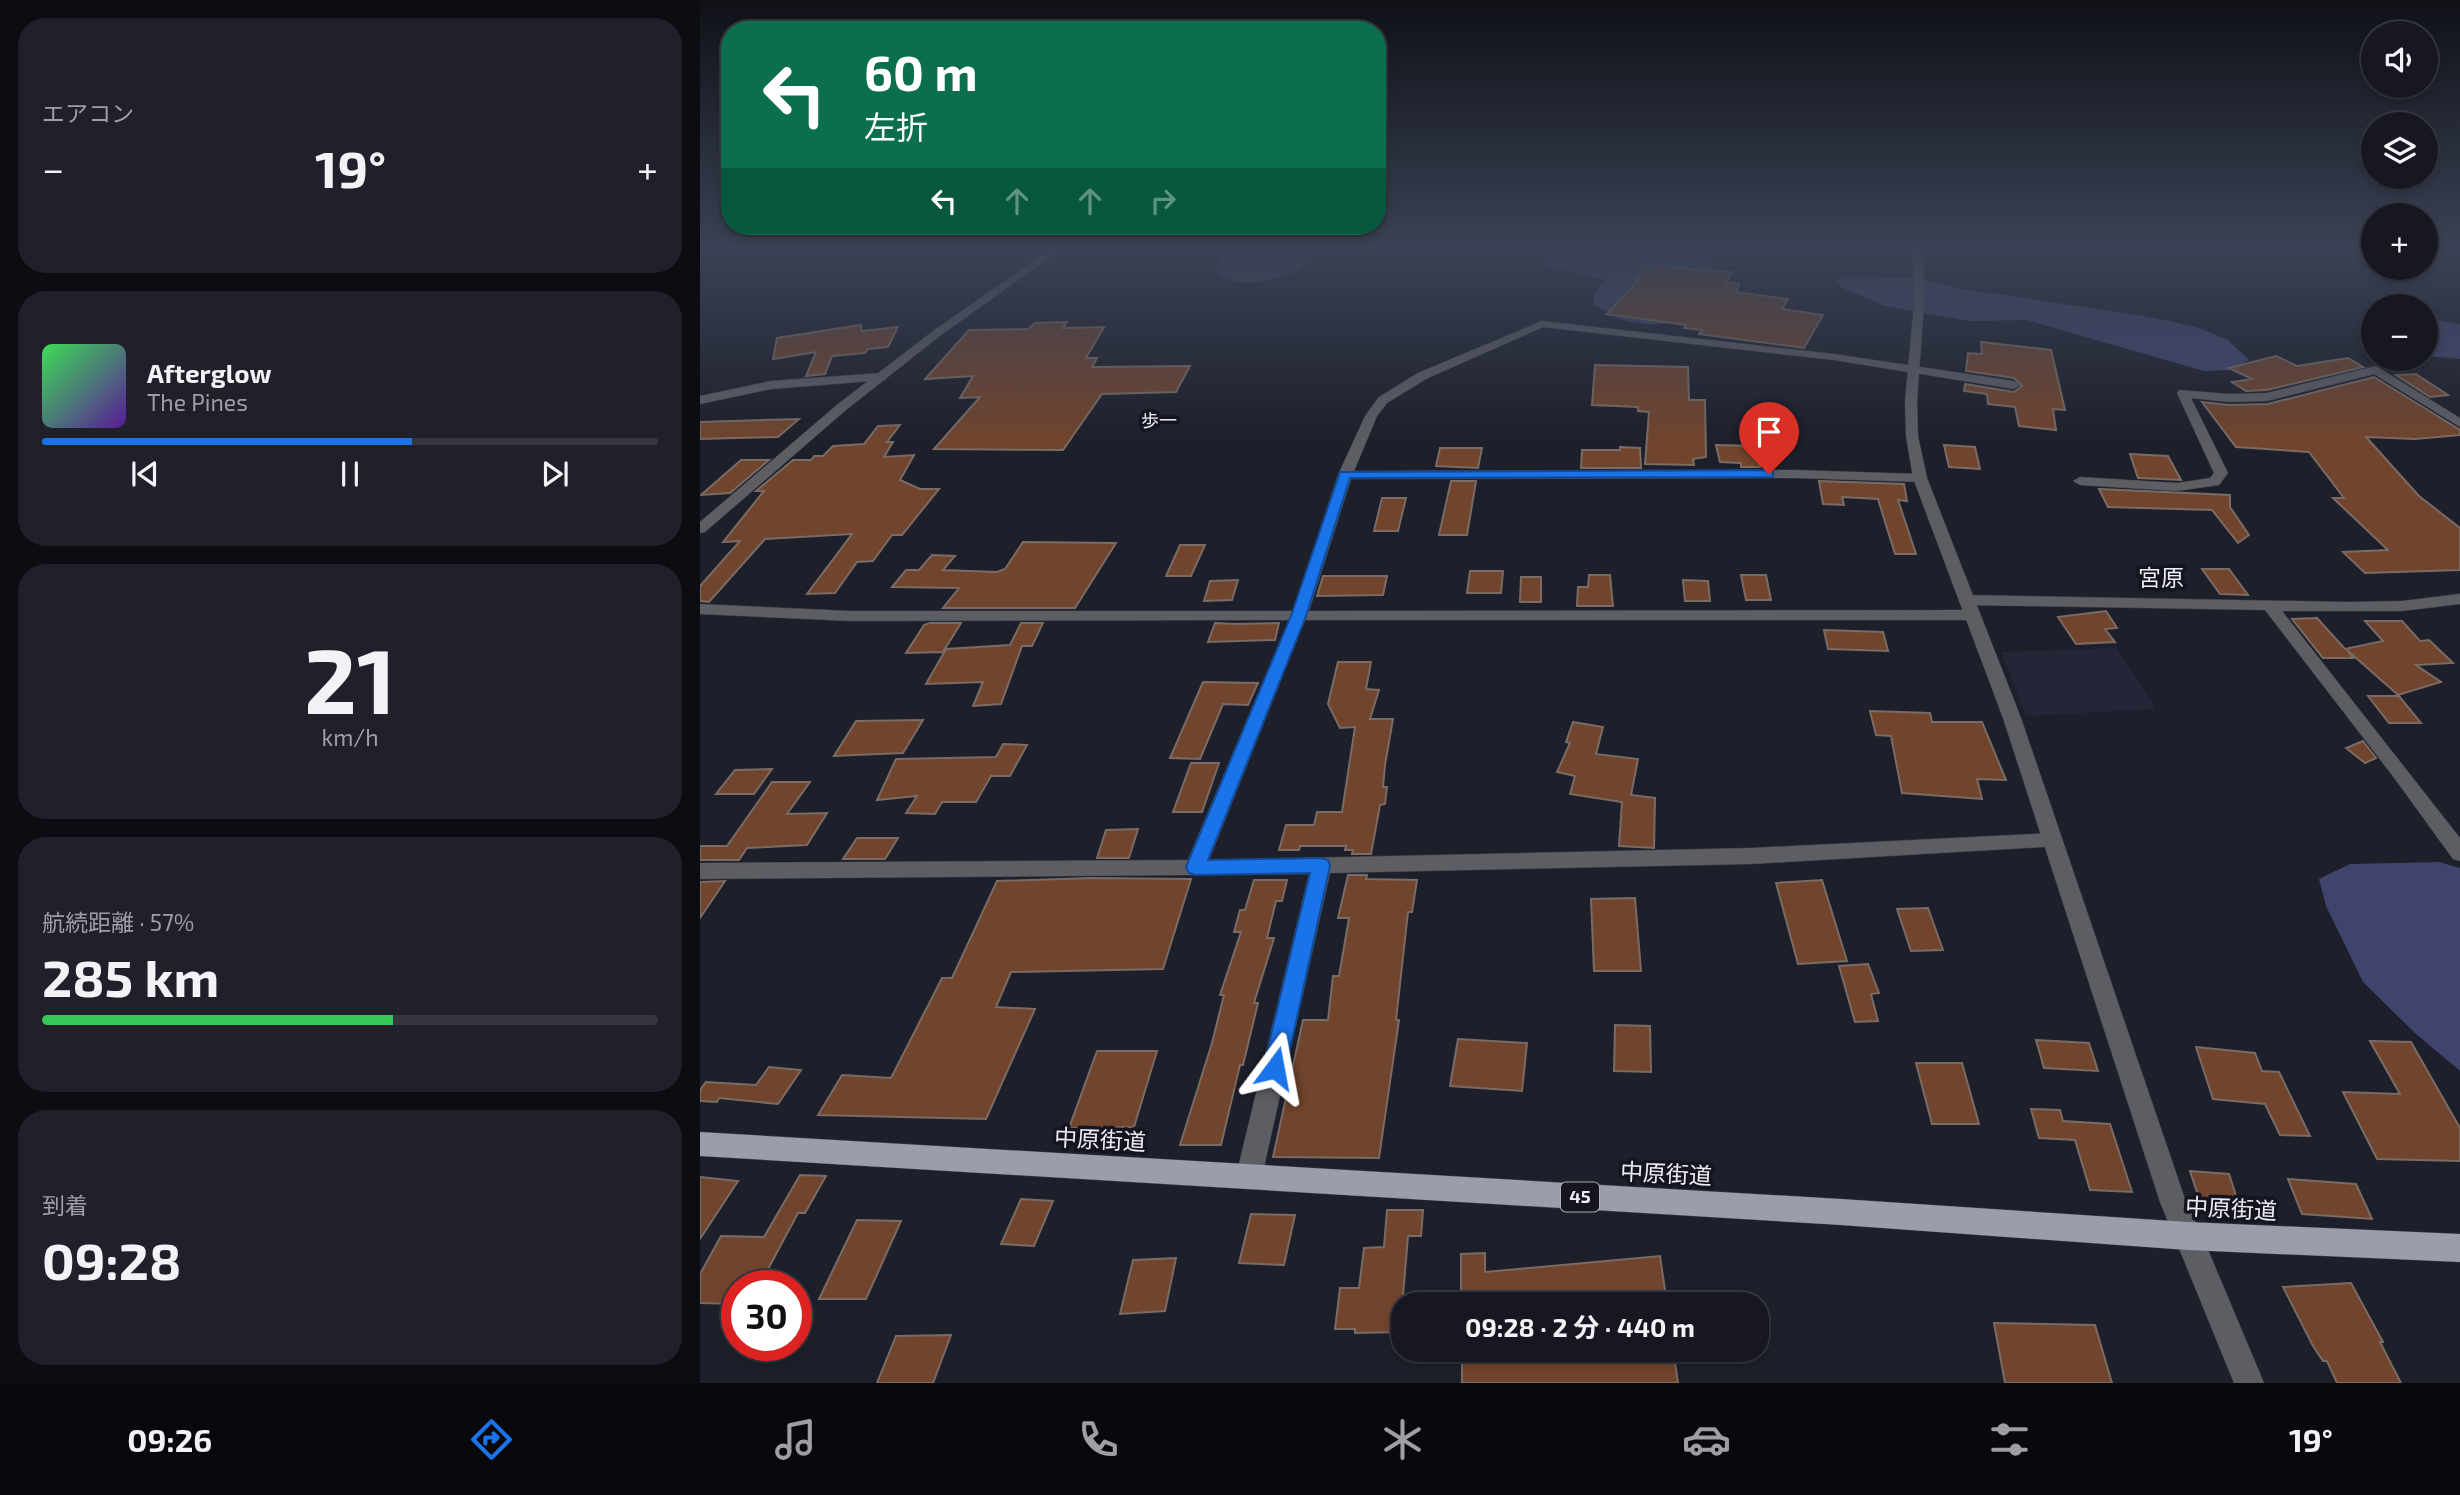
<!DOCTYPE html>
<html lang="ja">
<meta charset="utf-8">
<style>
body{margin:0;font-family:"Exo 2","Noto Sans JP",sans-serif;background:#1f2029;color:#f1f3f6;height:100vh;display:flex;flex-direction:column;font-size:26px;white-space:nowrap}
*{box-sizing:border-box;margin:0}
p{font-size:23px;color:#9e9fa5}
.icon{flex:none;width:38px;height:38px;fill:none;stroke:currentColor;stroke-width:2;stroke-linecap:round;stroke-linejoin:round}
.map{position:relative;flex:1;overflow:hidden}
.drawer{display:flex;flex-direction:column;gap:18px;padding:18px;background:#0c0d12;width:700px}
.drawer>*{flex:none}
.guide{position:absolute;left:21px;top:21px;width:665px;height:214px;border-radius:28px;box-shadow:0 4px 10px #0003,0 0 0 2px #35363e;background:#0b6e4f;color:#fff;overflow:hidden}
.fabs{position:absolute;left:1661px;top:21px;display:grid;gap:14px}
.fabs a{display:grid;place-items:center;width:77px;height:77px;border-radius:50%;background:#161720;box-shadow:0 4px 10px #0003,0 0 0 2px #35363e;font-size:35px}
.speed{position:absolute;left:21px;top:1270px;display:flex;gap:14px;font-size:35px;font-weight:700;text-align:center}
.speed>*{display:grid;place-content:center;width:91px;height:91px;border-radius:50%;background:#161720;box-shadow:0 4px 10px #0003,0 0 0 2px #35363e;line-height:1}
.speed .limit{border:10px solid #d22;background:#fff;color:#111}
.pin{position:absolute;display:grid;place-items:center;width:60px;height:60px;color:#fff;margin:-72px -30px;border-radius:50% 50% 50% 0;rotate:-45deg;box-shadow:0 0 7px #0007}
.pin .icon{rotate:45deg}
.me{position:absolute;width:77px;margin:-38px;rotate:13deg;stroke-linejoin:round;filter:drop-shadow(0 0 5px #0008)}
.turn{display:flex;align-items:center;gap:24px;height:147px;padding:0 28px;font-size:32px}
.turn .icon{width:91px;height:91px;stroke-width:2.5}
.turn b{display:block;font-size:49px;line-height:60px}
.lanes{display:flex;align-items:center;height:66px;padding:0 28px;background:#0003;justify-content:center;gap:35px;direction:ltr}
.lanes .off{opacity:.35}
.big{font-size:52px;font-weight:700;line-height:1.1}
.drawer .widget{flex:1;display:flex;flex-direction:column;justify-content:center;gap:10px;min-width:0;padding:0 24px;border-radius:28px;background:#1f2029}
.drawer .dial{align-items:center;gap:0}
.dial b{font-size:91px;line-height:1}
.song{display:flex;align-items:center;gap:21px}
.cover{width:84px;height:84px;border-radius:10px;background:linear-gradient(135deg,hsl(130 70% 55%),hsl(270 70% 35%))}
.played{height:7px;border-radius:4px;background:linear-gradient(90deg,#1a73e8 60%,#35363e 60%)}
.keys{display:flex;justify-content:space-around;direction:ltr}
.heat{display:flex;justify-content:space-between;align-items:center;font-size:38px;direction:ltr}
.charge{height:10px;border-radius:5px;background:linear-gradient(90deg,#34c759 57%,#35363e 0)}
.trip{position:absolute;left:691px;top:1292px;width:378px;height:70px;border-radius:28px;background:#161720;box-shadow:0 4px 10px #0003,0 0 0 2px #35363e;font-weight:700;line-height:70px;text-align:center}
.tab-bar{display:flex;height:112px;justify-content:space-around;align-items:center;background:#09090d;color:#9e9fa5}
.tab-bar .icon{width:49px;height:49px}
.tab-bar .current{color:#1a73e8}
.tab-bar b{font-size:32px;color:#f1f3f6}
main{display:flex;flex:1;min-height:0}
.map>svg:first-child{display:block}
.built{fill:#242638}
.forest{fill:#40446d}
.building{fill:#70442d;stroke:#7a6b64;stroke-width:2}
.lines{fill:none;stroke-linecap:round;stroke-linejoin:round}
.minor-casing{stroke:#3a3c47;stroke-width:1}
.tertiary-casing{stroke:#3a3c47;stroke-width:1}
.primary-casing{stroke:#3a3c47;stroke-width:1}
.minor{fill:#5d5e64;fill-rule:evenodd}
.tertiary{fill:#5d5e64;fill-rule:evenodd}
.primary{fill:#9b9daa;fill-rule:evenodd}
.route{fill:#1a73e8;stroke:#114b97;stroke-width:2}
.labels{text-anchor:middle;stroke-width:7;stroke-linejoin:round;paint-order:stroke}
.far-neighbourhood-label{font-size:18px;fill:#edeef6;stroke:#141520}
.shield{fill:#141520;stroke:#acadb6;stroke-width:2}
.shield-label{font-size:18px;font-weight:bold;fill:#edeef6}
.quarter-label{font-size:23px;fill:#edeef6;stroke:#141520}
.near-street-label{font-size:23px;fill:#edeef6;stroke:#141520}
</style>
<main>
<section class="drawer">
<div class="widget"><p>エアコン</p>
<div class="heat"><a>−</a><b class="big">19°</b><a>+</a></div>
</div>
<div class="widget">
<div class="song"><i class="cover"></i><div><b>Afterglow</b><p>The Pines</p></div></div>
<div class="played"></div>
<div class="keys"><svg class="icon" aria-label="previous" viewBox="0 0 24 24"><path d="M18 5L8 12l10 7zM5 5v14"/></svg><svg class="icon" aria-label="pause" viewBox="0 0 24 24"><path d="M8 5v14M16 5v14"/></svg><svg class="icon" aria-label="next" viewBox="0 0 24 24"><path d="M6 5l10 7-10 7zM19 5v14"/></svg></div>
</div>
<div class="widget dial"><b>21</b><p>km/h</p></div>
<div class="widget"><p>航続距離 · 57%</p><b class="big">285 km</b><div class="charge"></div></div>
<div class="widget"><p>到着</p><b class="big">09:28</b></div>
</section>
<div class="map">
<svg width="1760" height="1383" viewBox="0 0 1760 1383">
<rect width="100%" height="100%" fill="#1d1f2a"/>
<path class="built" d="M1416 648 1456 709 1326 716 1301 652Z"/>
<path class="forest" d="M864 249C904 249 981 238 1012 267L1006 309 993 322C953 324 927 330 893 303L894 295 905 280 844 266 847 256Z
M538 251H594L607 257 601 269C576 280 537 292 515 271 517 256 525 255 538 251Z
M1165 276 1224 279 1263 289 1444 316 1497 327 1528 340 1549 360 1532 370 1504 371 1327 320 1270 321 1185 306 1143 288 1135 281 1141 277Z
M1726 318 1760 324V359L1726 356Z
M1739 862 1760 868V1071L1715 1033 1663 982 1626 906 1619 879 1650 864Z"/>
<path class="building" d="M951 266 1032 272 1026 282 1039 284 1036 292 1088 299 1082 309 1123 315 1104 348 999 334 1002 330 984 328 986 325 907 314 934 285 944 268 950 269Z
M367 322 363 328 404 327 386 358H397L392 367 490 366 476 392 402 394 363 450 234 449 280 397 260 398 273 376 225 379 269 330 328 329 335 323Z
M161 325 162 331 198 327 188 347 168 349 165 353 132 356 125 374 106 376 116 352 73 359 77 338Z
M1281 342 1351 350 1365 410 1353 409 1356 430 1319 426 1315 407 1288 404 1287 394 1264 391 1265 384 1314 392 1322 386 1314 378 1266 371 1268 353 1282 354Z
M1576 356 1597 366 1648 358 1663 367 1567 390 1546 391 1532 382 1552 379 1529 368Z
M895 365 988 367 989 400H1005L1006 457 993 459 994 465 945 464 949 412 938 411V407L892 405Z
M1716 374 1748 395 1730 397 1696 375Z
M1674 377 1760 430V435L1715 439 1666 437 1719 496 1760 528V570L1665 573 1643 552 1688 550 1633 498H1644L1609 452 1536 447 1502 402 1529 405 1568 404Z
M99 419 78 437 0 439V422Z
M200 425 187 442H193L184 457 214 455 200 480 220 489H239L202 535H192L173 561 157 562 135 593 107 594 152 534 65 539 9 602 0 601V586L40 541 23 542 64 491H56L93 460H111L114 456H123L133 446 164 444 178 426Z
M1016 445 1057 446 1060 467H1041V463L1020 462Z
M1244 445 1275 447 1280 469 1249 467Z
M920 447 940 448 941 468H881L882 450H920Z
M740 448H782L778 468 736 466Z
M1430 454 1468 456 1481 480 1438 478Z
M41 460H69L30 493 1 495Z
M751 481H776L767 535H739Z
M1119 481 1204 484 1207 501 1198 500 1216 554H1195L1178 499 1142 497 1144 505 1123 504Z
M1399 489 1530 495V507L1549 535 1538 543 1512 510 1408 507Z
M682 498H706L698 531H674Z
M323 542 416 543 375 608H243L259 588 192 587 206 570H219L232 555 255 556 243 570 297 572 305 569Z
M480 545H505L491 576H466Z
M1502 569H1529L1548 595 1520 594Z
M770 571H803L801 593H767Z
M889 575H910L913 606H877L878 587H888Z
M1041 575H1066L1071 600H1046Z
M623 576H687L683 595 617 596Z
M821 577H841V602H820Z
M538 580 532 600 504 601 510 581Z
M983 580 1008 581 1010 601H985Z
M1406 611 1417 628 1405 629 1415 642 1376 644 1358 617Z
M1617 618 1645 649 1683 641 1665 621H1702L1720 641 1729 640 1753 663 1716 665 1741 682 1698 695 1647 650 1653 658H1623L1592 619Z
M230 623H261L243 652 206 653 224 625Z
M321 623H343L332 646H322L301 704 273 706 283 682 226 684 246 649 310 645Z
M515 623 535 624 579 623 575 640 508 642Z
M1124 630 1183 632 1188 651 1128 649Z
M638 662H671L666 689 679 690 670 719H693L685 765 683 787H687L685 804 680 805 671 854H652L653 850H645L646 846H600L599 850H579L586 825H614L617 812H642L655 727 640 728 628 704Z
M503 682 558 683 548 705 523 704 500 759 470 758Z
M1668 696H1699L1721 723H1689Z
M1170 711 1230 713 1232 722H1282L1306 780 1277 779 1282 799 1202 793 1191 736 1176 735Z
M223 720 203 753 134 756 156 721Z
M873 722 903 727 896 754 938 759 931 795 955 798 954 848 919 846 922 802 870 794 875 776 857 772 870 743 866 742Z
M1663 741 1676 758 1665 763 1646 748Z
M303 744 327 745 310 776H291L276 802H242L235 814 206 813 217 796 177 800 196 759 296 757Z
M491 763H519L502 812H473Z
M72 769 54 794H16L35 770Z
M72 782H110L87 814 127 813 107 845 47 848 39 860H0V846H27Z
M438 829 429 858H397L406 830Z
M157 838H198L185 859H143Z
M648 875H667L666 879 717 880 712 912H708L696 1020H699L679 1158 573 1157 603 1020H628L633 976H639L649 918H638Z
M391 878 491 879 463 969 311 972 296 1007 335 1009 286 1119 118 1115 142 1075 191 1078 242 978H252L297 881Z
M554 880H587L582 901H576L567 938H574L554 1003H558L543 1065H540L521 1145H480L512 1043 524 995H520L541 932H534L540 910H545Z
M1122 880 1147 961 1098 964 1076 883Z
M25 881 0 918V882Z
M935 898 941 971H894L891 899Z
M1228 908 1243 950 1211 951 1197 909Z
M1168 964 1179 993 1171 994 1178 1021 1155 1022 1139 966Z
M915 1025 950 1026 951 1072 914 1071Z
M758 1039 827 1043 822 1091 750 1086Z
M1336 1040 1389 1043 1398 1071 1344 1068Z
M1670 1041 1711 1042 1760 1128V1161L1677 1159 1643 1092 1700 1094Z
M1496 1047 1555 1053 1562 1071 1579 1072 1610 1136 1580 1135 1565 1104 1513 1099Z
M397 1051H457L434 1127 369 1128Z
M1216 1063H1262L1279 1124H1232Z
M69 1067 101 1070 78 1104 19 1098 17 1102 0 1101V1090L6 1082 56 1085Z
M1331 1109 1360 1110 1363 1121 1410 1124 1432 1192 1390 1190 1375 1140 1339 1138Z
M1490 1171 1529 1174 1539 1205 1500 1201Z
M100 1175 126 1176 105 1213H98L59 1286H37V1304L0 1303V1274L21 1236 64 1237Z
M0 1177 38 1181 0 1239Z
M1588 1179 1656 1184 1672 1219 1602 1214Z
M321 1199 353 1201 334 1246 301 1244Z
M687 1210H723L721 1236H708L700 1332 655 1333V1329H635L640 1288H659L664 1248 684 1247Z
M551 1214 595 1215 584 1265 539 1263Z
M157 1220 201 1221 166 1299H119Z
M785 1253V1272L960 1256 967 1304H761V1254Z
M476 1258 465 1311 420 1314 433 1260Z
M1651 1283 1683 1342H1680L1701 1383H1637L1627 1361H1623L1613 1346 1583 1287Z
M1294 1323 1395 1325 1412 1383H1305Z
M251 1335 233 1383H177L196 1336Z
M762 1349H973L978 1383H762Z"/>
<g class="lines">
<defs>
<path id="minor" d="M842 321 1134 354 1314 381 1320 385 1314 389 1134 360 843 327 726 379 687 403 677 416 654 471 1095 470 1220 474 1227 478 1220 482 1095 478 651 479 609 611 1271 610 1279 615 1271 620H605L509 860 1051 848 1353 833 1360 836 1363 841 1360 846 1051 864 630 873 562 1176 558 1185 549 1189 540 1185 536 1176 609 874 0 879V863L488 860 589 620 150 621 0 614V604L150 611H593L638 475 665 416 679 397 718 373Z
M1676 366 1760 418V427L1674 374 1567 401 1529 402 1491 398 1528 473 1519 485 1477 491 1380 485 1373 481 1380 477 1477 483 1510 478 1514 473 1477 393 1479 390 1529 394 1567 393Z
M181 373 185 374V380L71 389 0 404V396L71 381Z
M1760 594V604L1702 611H1582L1760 838V861L1753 859 1695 779 1565 610 1266 605 1258 600 1266 595 1648 602 1702 601Z
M1488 1222 1498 1226 1564 1383H1534L1474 1236 1478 1226Z"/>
<path id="tertiary" d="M351 249H362L241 335 146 410 5 532 0 533V522L138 404 233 331Z
M1213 249H1223L1224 304 1217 401 1218 436 1227 478 1321 718 1485 1199 1502 1236 1498 1246 1488 1250 1478 1246 1460 1202 1303 718 1213 478 1206 436 1205 401 1214 304Z"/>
<path id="primary" d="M0 1132 1141 1199 1488 1222 1760 1234V1262L1488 1250 1141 1225 0 1156Z"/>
</defs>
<use href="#minor" class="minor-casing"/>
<use href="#tertiary" class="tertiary-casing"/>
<use href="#primary" class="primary-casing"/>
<use href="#minor" class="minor"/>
<use href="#tertiary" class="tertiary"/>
<use href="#primary" class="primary"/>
</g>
<linearGradient id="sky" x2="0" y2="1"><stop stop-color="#101117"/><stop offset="0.56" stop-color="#3a4255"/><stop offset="1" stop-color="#3a4255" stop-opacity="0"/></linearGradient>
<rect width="1760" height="443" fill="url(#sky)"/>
<path class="route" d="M1069 470 1073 471V477L650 478 606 616 508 860 621 858 628 860 630 866 586 1068 582 1075 575 1078 567 1075 563 1068 610 873 495 875 489 873 486 867 591 616 640 472Z"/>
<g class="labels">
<g class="far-neighbourhood-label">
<text x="459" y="427">歩一</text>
</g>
<rect class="shield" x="861" y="1182.5" width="38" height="29" rx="5"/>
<g class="shield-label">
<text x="880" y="1203">45</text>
</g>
<g class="quarter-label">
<text x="1461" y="586">宮原</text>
</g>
<g class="near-street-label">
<text transform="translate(400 1140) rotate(3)" y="8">中原街道</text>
<text transform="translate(966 1174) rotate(3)" y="8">中原街道</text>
<text transform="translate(1531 1209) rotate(3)" y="8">中原街道</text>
</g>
</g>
</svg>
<div class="fabs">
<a><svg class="icon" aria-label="sound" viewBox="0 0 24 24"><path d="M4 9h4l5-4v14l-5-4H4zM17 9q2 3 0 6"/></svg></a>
<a><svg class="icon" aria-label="layers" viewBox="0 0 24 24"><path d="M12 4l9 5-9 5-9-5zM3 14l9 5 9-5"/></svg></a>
<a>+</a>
<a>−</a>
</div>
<div class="speed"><div class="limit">30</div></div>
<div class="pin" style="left:1069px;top:474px;background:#d93025"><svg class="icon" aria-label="arrive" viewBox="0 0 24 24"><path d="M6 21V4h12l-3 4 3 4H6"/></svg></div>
<svg class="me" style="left:575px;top:1068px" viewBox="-20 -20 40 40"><path d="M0-17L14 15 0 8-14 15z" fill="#1a73e8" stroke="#fff" stroke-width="4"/></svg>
<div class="trip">09:28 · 2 分 · 440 m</div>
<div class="guide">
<div class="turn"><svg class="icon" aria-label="left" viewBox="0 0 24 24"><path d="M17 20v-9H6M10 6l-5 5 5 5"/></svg><div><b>60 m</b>左折</div></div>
<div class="lanes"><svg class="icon" aria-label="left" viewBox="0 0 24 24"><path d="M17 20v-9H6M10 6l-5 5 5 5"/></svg><svg class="icon off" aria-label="ahead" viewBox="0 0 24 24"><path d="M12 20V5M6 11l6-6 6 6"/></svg><svg class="icon off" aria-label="ahead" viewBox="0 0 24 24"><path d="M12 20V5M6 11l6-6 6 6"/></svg><svg class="icon off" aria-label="right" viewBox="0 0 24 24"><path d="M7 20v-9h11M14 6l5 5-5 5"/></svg></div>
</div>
</div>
</main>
<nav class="tab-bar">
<b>09:26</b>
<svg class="icon current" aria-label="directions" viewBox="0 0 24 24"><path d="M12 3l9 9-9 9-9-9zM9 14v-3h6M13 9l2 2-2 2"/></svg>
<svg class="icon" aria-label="music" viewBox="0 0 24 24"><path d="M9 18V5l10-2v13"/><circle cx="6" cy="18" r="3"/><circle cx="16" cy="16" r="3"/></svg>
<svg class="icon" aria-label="phone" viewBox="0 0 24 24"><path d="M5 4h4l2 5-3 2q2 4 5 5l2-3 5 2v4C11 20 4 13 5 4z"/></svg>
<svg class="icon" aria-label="climate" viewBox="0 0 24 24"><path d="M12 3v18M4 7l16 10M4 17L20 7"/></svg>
<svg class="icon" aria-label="car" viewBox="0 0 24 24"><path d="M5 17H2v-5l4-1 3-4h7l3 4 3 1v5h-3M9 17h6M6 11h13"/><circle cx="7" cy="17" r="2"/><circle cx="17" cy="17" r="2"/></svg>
<svg class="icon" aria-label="filters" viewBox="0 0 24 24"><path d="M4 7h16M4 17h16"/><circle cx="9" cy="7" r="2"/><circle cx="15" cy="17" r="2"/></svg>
<b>19°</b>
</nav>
